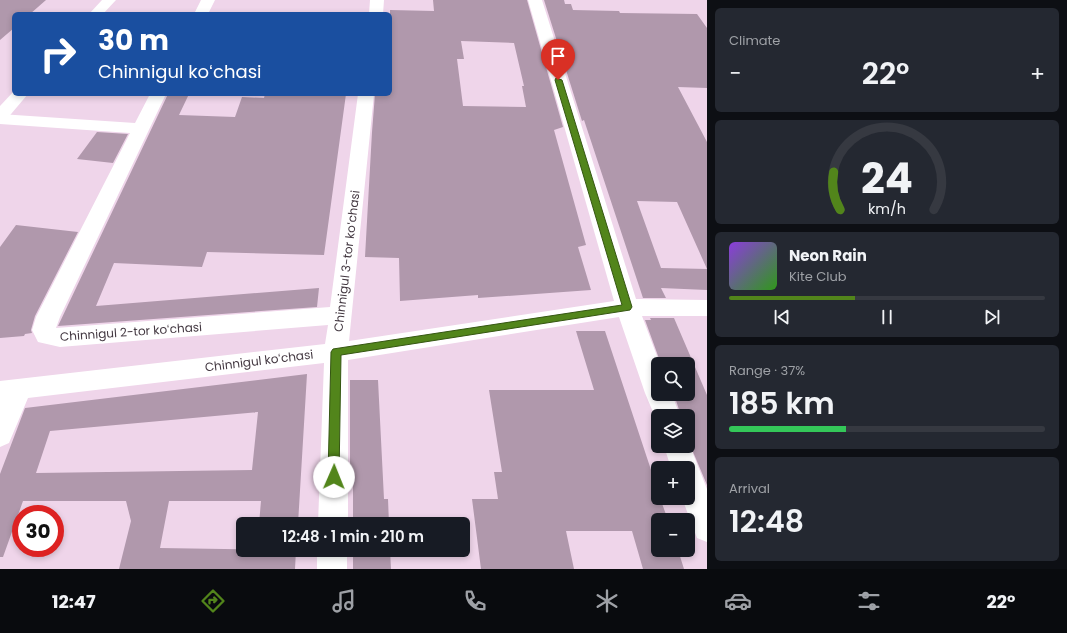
<!DOCTYPE html>
<meta charset="utf-8">
<style>
body{margin:0;font-family:Poppins,sans-serif;background:#242831;color:#f1f3f6;height:100vh;display:flex;flex-direction:column;font-size:15px;white-space:nowrap}
*{box-sizing:border-box;margin:0}
p{font-size:13px;color:#9ea1a6}
.icon{flex:none;width:22px;height:22px;fill:none;stroke:currentColor;stroke-width:2;stroke-linecap:round;stroke-linejoin:round}
.map{position:relative;flex:1;overflow:hidden}
.drawer{display:flex;flex-direction:column;gap:8px;padding:8px;background:#0d0f14;width:360px}
.drawer>*{flex:none}
.guide{position:absolute;left:12px;top:12px;width:380px;height:84px;border-radius:6px;box-shadow:0 2px 6px #0003;background:#1a4fa0;color:#fff;overflow:hidden}
.tools{position:absolute;left:651px;top:357px;display:grid;gap:8px}
.tools a{display:grid;place-items:center;width:44px;height:44px;border-radius:6px;background:#171b24;box-shadow:0 2px 6px #0003;font-size:20px}
.speed{position:absolute;left:12px;top:505px;display:flex;gap:8px;font-size:20px;font-weight:700;text-align:center}
.speed>*{display:grid;place-content:center;width:52px;height:52px;border-radius:50%;background:#171b24;box-shadow:0 2px 6px #0003;line-height:1}
.speed .limit{border:6px solid #d22;background:#fff;color:#111}
.pin{position:absolute;display:grid;place-items:center;width:34px;height:34px;color:#fff;margin:-41px -17px;border-radius:50% 50% 50% 0;rotate:-45deg;box-shadow:0 0 4px #0007}
.pin .icon{rotate:45deg}
.me{position:absolute;width:44px;margin:-22px;rotate:1deg;stroke-linejoin:round;filter:drop-shadow(0 0 3px #0008)}
.turn{display:flex;align-items:center;gap:14px;height:84px;padding:0 20px;font-size:18px}
.turn .icon{width:52px;height:52px;stroke-width:2.5}
.turn b{display:block;font-size:28px;line-height:34px}
.big{font-size:30px;font-weight:600;line-height:1.1}
.drawer .tile{flex:1;display:flex;flex-direction:column;justify-content:center;gap:6px;min-width:0;padding:0 14px;border-radius:6px;background:#242831}
.drawer .dial{align-items:center;gap:0}
.dial svg{height:104px;overflow:visible;fill:none;stroke:#363941;stroke-width:7;stroke-linecap:round;text-anchor:middle}
.dial text{fill:#f1f3f6;stroke:none}
.song{display:flex;align-items:center;gap:12px}
.cover{width:48px;height:48px;border-radius:6px;background:linear-gradient(135deg,hsl(270 70% 55%),hsl(110 70% 35%))}
.played{height:4px;border-radius:2px;background:linear-gradient(90deg,#52851b 40%,#363941 40%)}
.keys{display:flex;justify-content:space-around;direction:ltr}
.heat{display:flex;justify-content:space-between;align-items:center;font-size:22px;direction:ltr}
.charge{height:6px;border-radius:3px;background:linear-gradient(90deg,#34c759 37%,#363941 0)}
.trip{position:absolute;left:236px;top:517px;width:234px;height:40px;border-radius:6px;background:#171b24;box-shadow:0 2px 6px #0003;font-weight:600;line-height:40px;text-align:center}
.tabs{display:flex;height:64px;justify-content:space-around;align-items:center;background:#090b0e;color:#9ea1a6}
.tabs .icon{width:28px;height:28px}
.tabs .active{color:#52851b}
.tabs b{font-size:18px;color:#f1f3f6}
main{display:flex;flex:1;min-height:0}
.map>svg:first-child{display:block}
.building{fill:#b098ac;fill-rule:evenodd}
.lines{fill:none;stroke-linecap:round;stroke-linejoin:round}
.street{fill:#fff;fill-rule:evenodd}
.secondary{fill:#fff;fill-rule:evenodd}
.route{fill:#52851b;stroke:#355612}
.labels{text-anchor:middle;stroke-width:4;stroke-linejoin:round;paint-order:stroke}
.street-label{font-size:12px;fill:#433841;stroke:#fff}
</style>
<main>
<div class="map">
<svg width="707" height="569" viewBox="0 0 707 569">
<rect width="100%" height="100%" fill="#efd5ea"/>
<path class="building" d="M0 0H46L30 14H14V28L0 40Z
M433 0H527L563 127 554 130 586 245 578 247 591 290 478 298V295L400 301 399 258 365 257 372 132 375 94H390V10L434 11ZM461 41 514 43 524 86H522L526 107 463 106 457 59H464Z
M544 0H564L565 4H571L573 10 619 11 620 13 697 14 707 28V88L678 87 707 142V269L677 202 637 201 661 268 707 269V290L661 288 666 298H643L584 120 582 121Z
M168 94H189L179 115 235 117 242 97 264 98 265 94H346L324 255 207 252 202 267 114 263 96 306 319 288 317 307 58 326Z
M97 132 128 134 113 163 77 159Z
M16 225 78 232 35 316 31 330 32 333 25 334 24 336 0 338V247Z
M650 318H674L707 395V485L688 440V416H681L674 394H688V364H661L645 320H651Z
M576 331H605L658 491V498H660L668 520H658V550H678L684 569H643L632 531H566L574 569H481L472 499H498L494 472H502L489 390H594Z
M307 374 298 524H259L261 501H169L160 548 296 550 295 569H119L131 521 126 501H23L3 557H0V474L25 408ZM258 412 252 470 36 473 50 431Z
M350 380H378L384 499H388L389 524H353V480H350Z
M353 550H390L391 569H353Z"/>
<g class="lines">
<path class="street" d="M201 0H215L208 14H194Z
M370 0H384L383 14H369Z
M528 0H542L636 299 707 300V316H642L660 364H658V394H672L680 416H658V424L645 393 619 317 348 360V524H318L324 363 28 398 9 443 0 447V381L325 344 328 325 60 347 38 342 32 330 36 317 130 133 0 124V114L135 123 150 94H166L60 317 56 328 330 307 358 94H374L349 341 614 301Z
M688 441 707 489V542L697 538 682 498H688V468H671L664 446H688Z
M317 550H347V569H317Z"/>
<path class="secondary" d="M102 0H116L103 14H89Z
M14 91V94H28L6 120 0 121V106Z"/>
</g>
<path class="route" d="M556 78 562 80 632 307 630 310 341 355 339 477 338 481 334 482 330 481 328 477 331 352 333 349 622 305 555 80Z"/>
<g class="labels">
<g class="street-label">
<text transform="translate(347 261) rotate(-83)" y="4">Chinnigul 3-tor koʻchasi</text>
<text transform="translate(131 332) rotate(-4)" y="4">Chinnigul 2-tor koʻchasi</text>
<text transform="translate(259 361) rotate(-7)" y="4">Chinnigul koʻchasi</text>
</g>
</g>
</svg>
<div class="tools">
<a><svg class="icon" aria-label="search" viewBox="0 0 24 24"><circle cx="10" cy="10" r="6"/><path d="M15 15l6 6"/></svg></a>
<a><svg class="icon" aria-label="layers" viewBox="0 0 24 24"><path d="M12 4l9 5-9 5-9-5zM3 14l9 5 9-5"/></svg></a>
<a>+</a>
<a>−</a>
</div>
<div class="speed"><div class="limit">30</div></div>
<div class="pin" style="left:558px;top:80px;background:#d93025"><svg class="icon" aria-label="arrive" viewBox="0 0 24 24"><path d="M6 21V4h12l-3 4 3 4H6"/></svg></div>
<svg class="me" style="left:334px;top:477px" viewBox="-20 -20 40 40"><circle r="19" fill="#fff"/><path d="M0-13L10 11 0 6-10 11z" fill="#52851b"/></svg>
<div class="trip">12:48 · 1 min · 210 m</div>
<div class="guide">
<div class="turn"><svg class="icon" aria-label="right" viewBox="0 0 24 24"><path d="M7 20v-9h11M14 6l5 5-5 5"/></svg><div><b>30 m</b>Chinnigul koʻchasi</div></div>
</div>
</div>
<section class="drawer">
<div class="tile"><p>Climate</p>
<div class="heat"><a>−</a><b class="big">22°</b><a>+</a></div>
</div>
<div class="tile dial"><svg viewBox="0 0 100 80">
<path d="M14 69A42 42 0 1 1 86 69"/>
<path d="M14 69A42 42 0 0 1 9 40" stroke="#52851b"/>
<text x="50" y="56" font-size="32" font-weight="700">24</text>
<text x="50" y="72" font-size="11">km/h</text>
</svg></div>
<div class="tile">
<div class="song"><i class="cover"></i><div><b>Neon Rain</b><p>Kite Club</p></div></div>
<div class="played"></div>
<div class="keys"><svg class="icon" aria-label="previous" viewBox="0 0 24 24"><path d="M18 5L8 12l10 7zM5 5v14"/></svg><svg class="icon" aria-label="pause" viewBox="0 0 24 24"><path d="M8 5v14M16 5v14"/></svg><svg class="icon" aria-label="next" viewBox="0 0 24 24"><path d="M6 5l10 7-10 7zM19 5v14"/></svg></div>
</div>
<div class="tile"><p>Range · 37%</p><b class="big">185 km</b><div class="charge"></div></div>
<div class="tile"><p>Arrival</p><b class="big">12:48</b></div>
</section>
</main>
<nav class="tabs">
<b>12:47</b>
<svg class="icon active" aria-label="directions" viewBox="0 0 24 24"><path d="M12 3l9 9-9 9-9-9zM9 14v-3h6M13 9l2 2-2 2"/></svg>
<svg class="icon" aria-label="music" viewBox="0 0 24 24"><path d="M9 18V5l10-2v13"/><circle cx="6" cy="18" r="3"/><circle cx="16" cy="16" r="3"/></svg>
<svg class="icon" aria-label="phone" viewBox="0 0 24 24"><path d="M5 4h4l2 5-3 2q2 4 5 5l2-3 5 2v4C11 20 4 13 5 4z"/></svg>
<svg class="icon" aria-label="climate" viewBox="0 0 24 24"><path d="M12 3v18M4 7l16 10M4 17L20 7"/></svg>
<svg class="icon" aria-label="car" viewBox="0 0 24 24"><path d="M5 17H2v-5l4-1 3-4h7l3 4 3 1v5h-3M9 17h6M6 11h13"/><circle cx="7" cy="17" r="2"/><circle cx="17" cy="17" r="2"/></svg>
<svg class="icon" aria-label="filters" viewBox="0 0 24 24"><path d="M4 7h16M4 17h16"/><circle cx="9" cy="7" r="2"/><circle cx="15" cy="17" r="2"/></svg>
<b>22°</b>
</nav>
